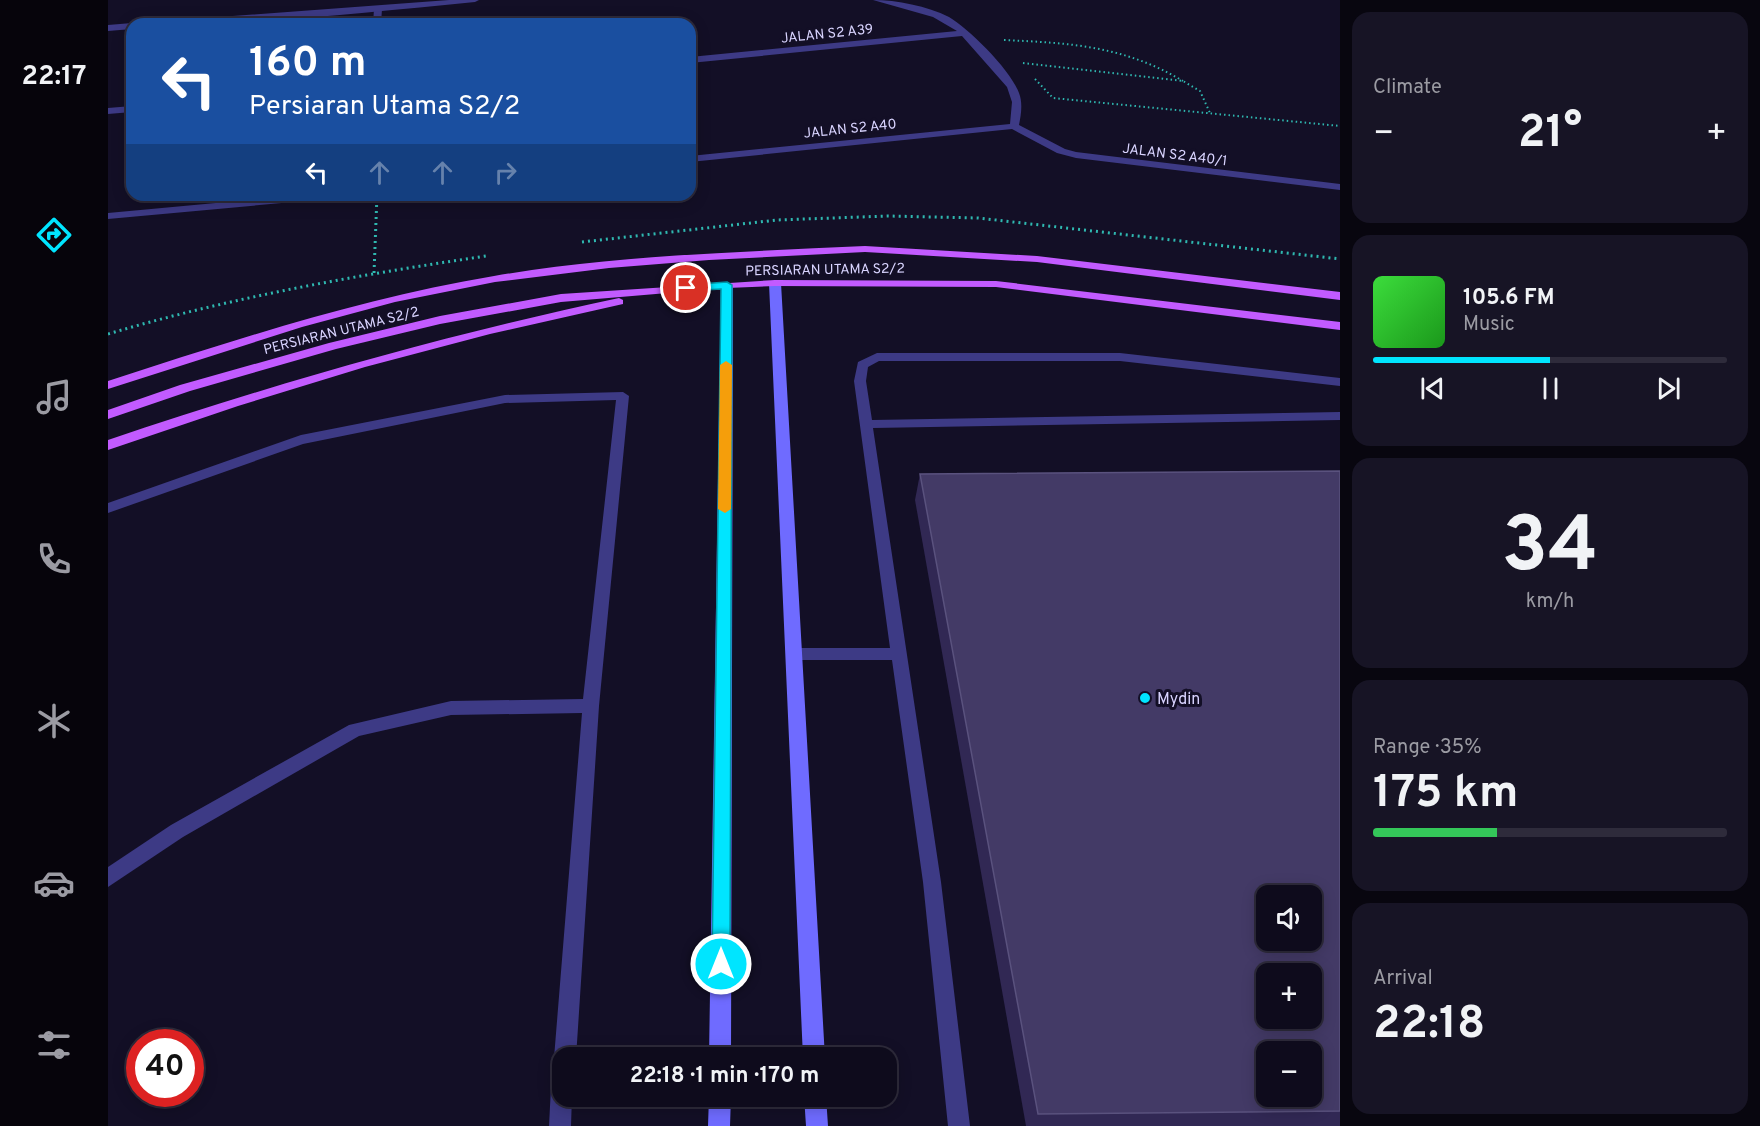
<!DOCTYPE html>
<meta charset="utf-8">
<style>
body{margin:0;font-family:Overpass,sans-serif;background:#171425;color:#f1f3f6;height:100vh;display:flex;flex-direction:column;font-size:22px;white-space:nowrap}
*{box-sizing:border-box;margin:0}
p{font-size:20px;color:#9b9ba3}
.icon{flex:none;width:33px;height:33px;fill:none;stroke:currentColor;stroke-width:2;stroke-linecap:round;stroke-linejoin:round}
.map{position:relative;flex:1;overflow:hidden}
.drawer{display:flex;flex-direction:column;gap:12px;padding:12px;background:#08060f;width:420px}
.drawer>*{flex:none}
.guide{position:absolute;left:18px;top:18px;width:570px;height:183px;border-radius:18px;box-shadow:0 3px 15px #0003,0 0 0 2px #2e2b3b;background:#1a4fa0;color:#fff;overflow:hidden}
.fabs{position:absolute;left:1148px;top:885px;display:grid;gap:12px}
.fabs a{display:grid;place-items:center;width:66px;height:66px;border-radius:12px;background:#0e0b1c;box-shadow:0 3px 15px #0003,0 0 0 2px #2e2b3b;font-size:30px}
.speed{position:absolute;left:18px;top:1029px;display:flex;gap:12px;font-size:30px;font-weight:700;text-align:center}
.speed>*{display:grid;place-content:center;width:78px;height:78px;border-radius:50%;background:#0e0b1c;box-shadow:0 3px 15px #0003,0 0 0 2px #2e2b3b;line-height:1}
.speed .limit{border:9px solid #d22;background:#fff;color:#111}
.pin{position:absolute;display:grid;place-items:center;width:51px;height:51px;color:#fff;margin:-26px;border:3px solid #fff;border-radius:50%;box-shadow:0 2px 6px #0007}
.me{position:absolute;width:66px;margin:-33px;rotate:0deg;stroke-linejoin:round;filter:drop-shadow(0 0 4px #0008)}
.turn{display:flex;align-items:center;gap:21px;height:126px;padding:0 24px;font-size:27px}
.turn .icon{width:78px;height:78px;stroke-width:2.5}
.turn b{display:block;font-size:42px;line-height:51px}
.lanes{display:flex;align-items:center;height:57px;padding:0 24px;background:#0003;justify-content:center;gap:30px;direction:ltr}
.lanes .off{opacity:.35}
.big{font-size:45px;font-weight:700;line-height:1.1}
.drawer .card{flex:1;display:flex;flex-direction:column;justify-content:center;gap:9px;min-width:0;padding:0 21px;border-radius:18px;background:#171425}
.drawer .dial{align-items:center;gap:0}
.dial b{font-size:78px;line-height:1}
.song{display:flex;align-items:center;gap:18px}
.cover{width:72px;height:72px;border-radius:9px;background:linear-gradient(135deg,hsl(120 70% 55%),hsl(120 70% 35%))}
.played{height:6px;border-radius:3px;background:linear-gradient(90deg,#00e5ff 50%,#2e2b3b 50%)}
.keys{display:flex;justify-content:space-around;direction:ltr}
.heat{display:flex;justify-content:space-between;align-items:center;font-size:33px;direction:ltr}
.charge{height:9px;border-radius:4px;background:linear-gradient(90deg,#34c759 35%,#2e2b3b 0)}
.trip{position:absolute;left:444px;top:1047px;width:345px;height:60px;border-radius:18px;background:#0e0b1c;box-shadow:0 3px 15px #0003,0 0 0 2px #2e2b3b;font-weight:700;line-height:60px;text-align:center}
main{display:flex;flex:1;min-height:0}
.tab-bar{display:flex;flex-direction:column;width:108px;justify-content:space-around;align-items:center;background:#06040b;color:#9b9ba3}
.tab-bar .icon{width:42px;height:42px}
.tab-bar .selected{color:#00e5ff}
.tab-bar b{font-size:27px;color:#f1f3f6}
.map>svg:first-child{display:block}
.lines{fill:none;stroke-linecap:round;stroke-linejoin:round}
.path-far1{stroke:#2fb8b0;stroke-width:2;stroke-dasharray:1.5 3;stroke-linecap:butt}
.path{stroke:#2fb8b0;stroke-width:3;stroke-dasharray:2 4;stroke-linecap:butt}
.lane{fill:#3d3a85;fill-rule:evenodd}
.street{fill:#3d3a85;fill-rule:evenodd}
.secondary{fill:#6f6bff;fill-rule:evenodd}
.primary{fill:#c25bff;fill-rule:evenodd}
.wall{fill:#312854}
.building{fill:#433a66;stroke:#5a527e;stroke-width:1.5;fill-rule:evenodd}
.route{fill:#00e5ff;stroke:#0095a6;stroke-width:1.5}
.slow{fill:#f59e0b}
.poi-dot{fill:#00e5ff;stroke:#130f26;stroke-width:2}
.labels{text-anchor:middle;stroke-width:6;stroke-linejoin:round;paint-order:stroke}
.far-street-label{font-size:14px;fill:#d9d4ff;stroke:#130f26}
.poi-label{font-size:16px;fill:#d9d4ff;stroke:#130f26;text-anchor:start}
</style>
<main>
<nav class="tab-bar">
<b>22:17</b>
<svg class="icon selected" aria-label="directions" viewBox="0 0 24 24"><path d="M12 3l9 9-9 9-9-9zM9 14v-3h6M13 9l2 2-2 2"/></svg>
<svg class="icon" aria-label="music" viewBox="0 0 24 24"><path d="M9 18V5l10-2v13"/><circle cx="6" cy="18" r="3"/><circle cx="16" cy="16" r="3"/></svg>
<svg class="icon" aria-label="phone" viewBox="0 0 24 24"><path d="M5 4h4l2 5-3 2q2 4 5 5l2-3 5 2v4C11 20 4 13 5 4z"/></svg>
<svg class="icon" aria-label="climate" viewBox="0 0 24 24"><path d="M12 3v18M4 7l16 10M4 17L20 7"/></svg>
<svg class="icon" aria-label="car" viewBox="0 0 24 24"><path d="M5 17H2v-5l4-1 3-4h7l3 4 3 1v5h-3M9 17h6M6 11h13"/><circle cx="7" cy="17" r="2"/><circle cx="17" cy="17" r="2"/></svg>
<svg class="icon" aria-label="filters" viewBox="0 0 24 24"><path d="M4 7h16M4 17h16"/><circle cx="9" cy="7" r="2"/><circle cx="15" cy="17" r="2"/></svg>
</nav>
<div class="map">
<svg width="1232" height="1126" viewBox="0 0 1232 1126">
<rect width="100%" height="100%" fill="#130f26"/>
<g class="lines">
<path class="path-far1" d="M896 40C963 43 1016 46 1075 81
M915 63 1075 81 1092 91 1102 113
M927 79 945 98 1232 126"/>
<path class="path" d="M474 242 669 220 780 216 870 218 1232 259
M266 273 269 195
M0 334C124 297 250 275 378 256"/>
<path class="lane" d="M270 7 274 9 273 24H265L266 9Z
M769 353H1012L1232 378V386L1012 361H771L760 367 758 381 764 420 1232 412V420L765 428 833 882 862 1126H840L815 882 784 660H686L680 659 678 654 680 649 686 648H782L746 381 750 362Z"/>
<path class="street" d="M341 0H371L367 2C263 12 158 24 54 24L58 21Z
M765 0C789 0 819 6 841 17 861 29 902 69 911 93 915 103 913 115 911 125L957 149 968 152 1232 184V190L968 158 949 153 904 129 582 162V156L902 124 904 102 899 87 854 36 582 63V57L849 31 825 17Z
M24 23 26 24H24V29L0 31V25Z
M24 106V112L0 114V108Z
M195 195H234L229 198 0 219V213Z
M515 392 521 396 491 706 468 1058H454V1068L450 1065 446 1058 474 713 343 715 251 736 75 837 0 887V867L63 825 241 725 343 701 475 699 508 400 397 403 195 444 0 513V503L193 435 397 395Z
M454 1076V1096H464L463 1126H441L443 1087 446 1079Z"/>
<path class="secondary" d="M667 280 673 283 717 1058H695L661 283Z
M619 282 625 285 623 1058H601L613 285Z
M601 1096H623L622 1126H600Z
M696 1096H718L720 1126H698Z"/>
<path class="primary" d="M757 246 929 256 1232 292V300L929 262 757 252 601 260 501 268 387 282 287 302 194 327 0 389V381C127 340 254 298 386 276 508 255 633 252 757 246Z
M667 280 888 281 1232 322V330L888 287 667 286 619 288 453 302 332 324 228 349 82 391 0 419V410L72 385 221 343 332 316 453 294Z
M511 298 515 300V304L382 334 257 367 130 406 0 450V440C168 383 337 335 511 298Z"/>
</g>
<path class="wall" d="M1232 471V1126H918L807 500 812 474Z"/>
<path class="building" d="M1232 471V1111L930 1114 812 474ZM1158 896H1203V940H1158ZM1158 974H1203V1018H1158ZM1158 1052H1203V1096H1158Z"/>
<path class="route" d="M619 282 624 285 622 964 619 970 613 973 606 970 604 964 613 289 578 291 573 288 578 285Z"/>
<path class="slow" d="M618 361 624 365 623 509 617 513 610 509 612 365Z"/>
<circle class="poi-dot" cx="1037" cy="698" r="6"/>
<g class="labels">
<g class="far-street-label">
<text transform="translate(719 33) rotate(-6)" y="5">JALAN S2 A39</text>
<text transform="translate(742 128) rotate(-6)" y="5">JALAN S2 A40</text>
<text transform="translate(1067 154) rotate(7)" y="5">JALAN S2 A40/1</text>
<text transform="translate(717 269) rotate(-1)" y="5">PERSIARAN UTAMA S2/2</text>
<text transform="translate(233 330) rotate(-14)" y="5">PERSIARAN UTAMA S2/2</text>
</g>
<g class="poi-label">
<text x="1049" y="704">Mydin</text>
</g>
</g>
</svg>
<div class="fabs">
<a><svg class="icon" aria-label="sound" viewBox="0 0 24 24"><path d="M4 9h4l5-4v14l-5-4H4zM17 9q2 3 0 6"/></svg></a>
<a>+</a>
<a>−</a>
</div>
<div class="speed"><div class="limit">40</div></div>
<div class="pin" style="left:578px;top:288px;background:#d93025"><svg class="icon" aria-label="arrive" viewBox="0 0 24 24"><path d="M6 21V4h12l-3 4 3 4H6"/></svg></div>
<svg class="me" style="left:613px;top:964px" viewBox="-20 -20 40 40"><circle r="17" fill="#00e5ff" stroke="#fff" stroke-width="3"/><path d="M0-11L8 9 0 5-8 9z" fill="#fff"/></svg>
<div class="trip">22:18 · 1 min · 170 m</div>
<div class="guide">
<div class="turn"><svg class="icon" aria-label="left" viewBox="0 0 24 24"><path d="M17 20v-9H6M10 6l-5 5 5 5"/></svg><div><b>160 m</b>Persiaran Utama S2/2</div></div>
<div class="lanes"><svg class="icon" aria-label="left" viewBox="0 0 24 24"><path d="M17 20v-9H6M10 6l-5 5 5 5"/></svg><svg class="icon off" aria-label="ahead" viewBox="0 0 24 24"><path d="M12 20V5M6 11l6-6 6 6"/></svg><svg class="icon off" aria-label="ahead" viewBox="0 0 24 24"><path d="M12 20V5M6 11l6-6 6 6"/></svg><svg class="icon off" aria-label="right" viewBox="0 0 24 24"><path d="M7 20v-9h11M14 6l5 5-5 5"/></svg></div>
</div>
</div>
<section class="drawer">
<div class="card"><p>Climate</p>
<div class="heat"><a>−</a><b class="big">21°</b><a>+</a></div>
</div>
<div class="card">
<div class="song"><i class="cover"></i><div><b>105.6 FM</b><p>Music</p></div></div>
<div class="played"></div>
<div class="keys"><svg class="icon" aria-label="previous" viewBox="0 0 24 24"><path d="M18 5L8 12l10 7zM5 5v14"/></svg><svg class="icon" aria-label="pause" viewBox="0 0 24 24"><path d="M8 5v14M16 5v14"/></svg><svg class="icon" aria-label="next" viewBox="0 0 24 24"><path d="M6 5l10 7-10 7zM19 5v14"/></svg></div>
</div>
<div class="card dial"><b>34</b><p>km/h</p></div>
<div class="card"><p>Range · 35%</p><b class="big">175 km</b><div class="charge"></div></div>
<div class="card"><p>Arrival</p><b class="big">22:18</b></div>
</section>
</main>
